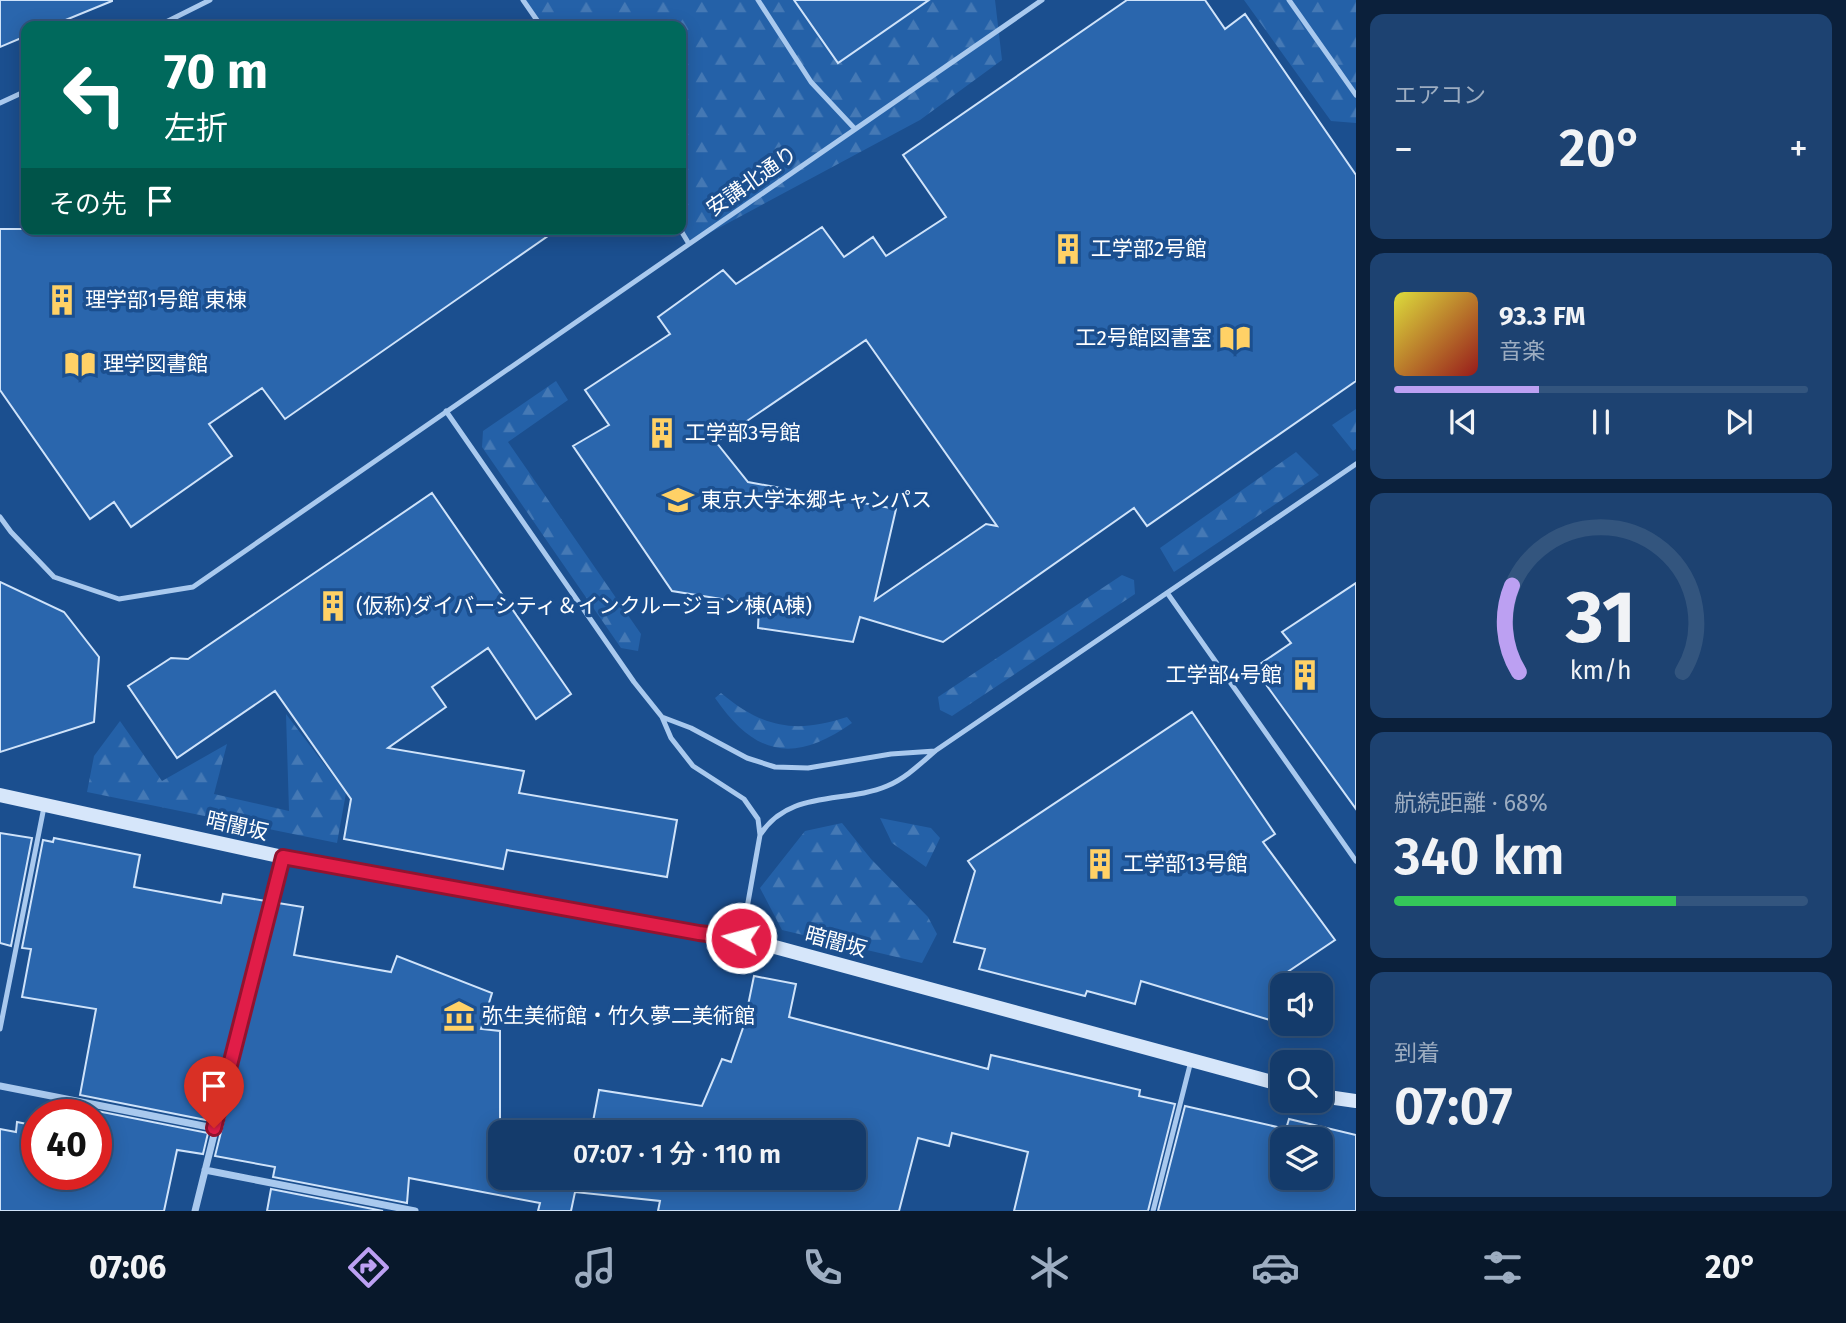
<!DOCTYPE html>
<html lang="ja">
<meta charset="utf-8">
<style>
body{margin:0;font-family:"Fira Sans","Noto Sans JP",sans-serif;background:#1d4271;color:#f1f3f6;height:100vh;display:flex;flex-direction:column;font-size:26px;white-space:nowrap}
*{box-sizing:border-box;margin:0}
p{font-size:23px;color:#9dadc1}
.icon{flex:none;width:38px;height:38px;fill:none;stroke:currentColor;stroke-width:2;stroke-linecap:round;stroke-linejoin:round}
.map{position:relative;flex:1;overflow:hidden}
.drawer{display:flex;flex-direction:column;gap:14px;padding:14px;background:#0b203b;width:490px}
.drawer>*{flex:none}
.hud{position:absolute;left:21px;top:21px;width:665px;height:214px;border-radius:14px;box-shadow:0 4px 18px #0003,0 0 0 2px #33557e;background:#00695c;color:#fff;overflow:hidden}
.buttons{position:absolute;left:1270px;top:973px;display:grid;gap:14px}
.buttons a{display:grid;place-items:center;width:63px;height:63px;border-radius:14px;background:#143b6b;box-shadow:0 4px 18px #0003,0 0 0 2px #33557e;font-size:35px}
.speed{position:absolute;left:21px;top:1099px;display:flex;gap:14px;font-size:35px;font-weight:700;text-align:center}
.speed>*{display:grid;place-content:center;width:91px;height:91px;border-radius:50%;background:#143b6b;box-shadow:0 4px 18px #0003,0 0 0 2px #33557e;line-height:1}
.speed .limit{border:10px solid #d22;background:#fff;color:#111}
.pin{position:absolute;display:grid;place-items:center;width:60px;height:60px;color:#fff;margin:-72px -30px;border-radius:50% 50% 50% 0;rotate:-45deg;box-shadow:0 0 7px #0007}
.pin .icon{rotate:45deg}
.me{position:absolute;width:77px;margin:-38px;rotate:277deg;stroke-linejoin:round;filter:drop-shadow(0 0 5px #0008)}
.turn{display:flex;align-items:center;gap:24px;height:147px;padding:0 28px;font-size:32px}
.turn .icon{width:91px;height:91px;stroke-width:2.5}
.turn b{display:block;font-size:49px;line-height:60px}
.then{display:flex;align-items:center;height:66px;padding:0 28px;background:#0003;gap:14px;font-size:26px}
.big{font-size:52px;font-weight:600;line-height:1.1}
.drawer .tile{flex:1;display:flex;flex-direction:column;justify-content:center;gap:10px;min-width:0;padding:0 24px;border-radius:14px;background:#1d4271}
.drawer .dial{align-items:center;gap:0}
.dial svg{height:182px;overflow:visible;fill:none;stroke:#33557e;stroke-width:7;stroke-linecap:round;text-anchor:middle}
.dial text{fill:#f1f3f6;stroke:none}
.song{display:flex;align-items:center;gap:21px}
.cover{width:84px;height:84px;border-radius:10px;background:linear-gradient(135deg,hsl(60 70% 55%),hsl(0 70% 35%))}
.played{height:7px;border-radius:4px;background:linear-gradient(90deg,#bca0f2 35%,#33557e 35%)}
.keys{display:flex;justify-content:space-around;direction:ltr}
.heat{display:flex;justify-content:space-between;align-items:center;font-size:38px;direction:ltr}
.charge{height:10px;border-radius:5px;background:linear-gradient(90deg,#34c759 68%,#33557e 0)}
.trip{position:absolute;left:488px;top:1120px;width:378px;height:70px;border-radius:14px;background:#143b6b;box-shadow:0 4px 18px #0003,0 0 0 2px #33557e;font-weight:600;line-height:70px;text-align:center}
.tab-bar{display:flex;height:112px;justify-content:space-around;align-items:center;background:#08182b;color:#9dadc1}
.tab-bar .icon{width:49px;height:49px}
.tab-bar .selected{color:#bca0f2}
.tab-bar b{font-size:32px;color:#f1f3f6}
main{display:flex;flex:1;min-height:0}
.map>svg:first-child{display:block}
.forest{fill:url(#forest-firs)}
.building{fill:#2a66ad;stroke:#cfe3fa;stroke-width:2;fill-rule:evenodd}
.lines{fill:none;stroke-linecap:round;stroke-linejoin:round}
.lane{stroke:#a9c9ee;stroke-width:5}
.street{stroke:#a9c9ee;stroke-width:7}
.secondary{stroke:#d6e6fa;stroke-width:14}
.route-casing{stroke:#92132f;stroke-width:18}
.route{stroke:#e11d48;stroke-width:12}
.labels{text-anchor:middle;stroke-width:7;stroke-linejoin:round;paint-order:stroke}
.street-label{font-size:21px;fill:#fff;stroke:#1b4f8f}
.poi-label{font-size:21px;fill:#fff;stroke:#1b4f8f;text-anchor:start}
</style>
<main>
<div class="map">
<svg width="1356" height="1211" viewBox="0 0 1356 1211">
<defs>
<pattern id="forest-firs" width="22" height="20" patternUnits="userSpaceOnUse" patternTransform="scale(1.75)"><rect width="22" height="20" fill="#2461a8"/><path d="M5 1l3.5 6h-7zM16 11l3.5 6h-7z" fill="#4579b5"/></pattern>
</defs>
<rect width="100%" height="100%" fill="#1b4f8f"/>
<path class="forest" d="M523 0H995L1002 60 920 120 689 244 681 229V26H541Z
M1244 0H1356V123L1331 121Z
M556 381 568 400 508 442 641 634 638 651 621 648 482 447 483 431Z
M1356 409V449L1353 451 1332 425Z
M1296 452 1319 475 1174 572 1160 548Z
M1122 575 1134 580 1135 594 952 716 940 710 938 697Z
M721 693C763 728 795 734 847 717L852 723C794 764 755 756 715 698Z
M286 714 346 793 337 843 87 792 94 756 120 721 162 781 227 744 214 794 289 811Z
M880 818 931 828 940 838 926 867 892 843Z
M842 823 871 859 928 917 937 934 922 963 782 930 760 888 805 831Z"/>
<path class="building" d="M0 0H112V1L51 26H26V36L0 47Z
M794 0H929L838 63Z
M1127 0H1205L1225 29 1245 14 1356 175V381L1147 526 1134 508 943 642 860 617 853 642 758 628 759 605 672 591 573 446 609 425 585 390 670 334 658 317 723 270 736 284 822 227 844 257 873 237 886 256 946 217 903 155ZM866 340 997 526 986 524 875 600 896 509 748 482 716 442Z
M0 229H558L285 419 262 388 209 424 232 456 131 527 114 502 90 519 0 390Z
M432 493 571 694 536 719 488 648 432 687 446 707 388 748 524 771 519 793 677 820 667 877 507 850 503 869 344 839 351 799 275 691 177 758 128 686 171 658 188 659Z
M0 582 64 612 99 657 94 722 0 752Z
M1356 583V809L1254 668 1291 643 1282 632Z
M1192 712 1275 834 1263 842 1335 940 1283 975V1024L1141 981 1135 1004 1087 991 1085 996 979 969 985 949 954 942 975 871 968 861Z
M0 833 32 838 11 946 0 943Z
M54 838 140 855 134 887 221 903 223 894 266 901 211 1121 80 1095 96 1009 22 997 31 949 22 948 43 840 53 842Z
M278 903 303 907 294 955 391 972 397 956 492 993 481 1029 500 1031V1127L534 1132H500V1178H854V1132H591L599 1090 702 1106 722 1059 731 1062 744 1025 754 976 796 984 789 1017 988 1069 991 1055 1140 1090 1139 1096 1175 1104 1148 1211H1014L1028 1152 952 1133 949 1146 918 1138 899 1211H658L660 1201 575 1192 571 1211H538L540 1203 409 1178 407 1203 273 1177 275 1167 215 1156Z
M1185 1106 1286 1129 1289 1119 1356 1135V1211H1158ZM1283 1139H1321V1178H1283Z
M77 1107 208 1133 203 1154 177 1150 164 1211H0V1129L16 1132 17 1122 37 1126V1174H96V1115H76Z
M271 1189 383 1211H267Z"/>
<g class="lines">
<path class="lane" d="M523 0 541 26
M758 0 811 82 855 129
M1289 0 1356 95
M158 26 210 0
M0 103 26 91
M680 229 689 244
M446 411 634 682 662 717 671 738 693 766 744 799 758 819 760 835 742 936
M0 517 11 532 54 577 119 599 193 587 1042 0
M1168 594 1356 861
M662 717 691 728 747 758 775 767 808 768 891 754 935 751
M760 835C789 789 845 804 887 786 906 778 920 764 935 751L1356 464
M0 1029 44 807
M1153 1211 1191 1061"/>
<path class="street" d="M0 1086 214 1128
M205 1170 415 1211
M195 1211 283 857"/>
<path class="secondary" d="M0 795 283 857 699 933 742 938 1283 1085
M1321 1096 1356 1101"/>
</g>
<g class="lines">
<defs>
<path id="route" d="M214 1128 283 857 699 933 741 938"/>
</defs>
<use href="#route" class="route-casing"/>
<use href="#route" class="route"/>
</g>
<defs>
<symbol id="building-bare" viewBox="-9 -9 18 18"><path d="M-4-6H4V6H1V3H-1V6H-4ZM-2.5-4.3h1.7v1.8h-1.7ZM.8-4.3h1.7v1.8H.8ZM-2.5-1h1.7V.8h-1.7ZM.8-1h1.7V.8H.8Z" fill="#ffd166" stroke="#1b4f8f" stroke-width="2.5" paint-order="stroke"/></symbol>
<symbol id="library-bare" viewBox="-9 -9 18 18"><path d="M-6-4Q-3-5.5-.7-3.5V5Q-3 3-6 4ZM6-4Q3-5.5 .7-3.5V5Q3 3 6 4Z" fill="#ffd166" stroke="#1b4f8f" stroke-width="2.5" paint-order="stroke"/></symbol>
<symbol id="university-bare" viewBox="-9 -9 18 18"><path d="M0-5L7-2L0 1L-7-2ZM-4 1L0 2.5L4 1V4Q0 6-4 4Z" fill="#ffd166" stroke="#1b4f8f" stroke-width="2.5" paint-order="stroke"/></symbol>
<symbol id="museum-bare" viewBox="-9 -9 18 18"><path d="M0-6L6-3V-2H-6V-3ZM-5-1h2V3h-2ZM-1-1h2V3h-2ZM3-1h2V3H3ZM-6 4H6V6H-6Z" fill="#ffd166" stroke="#1b4f8f" stroke-width="2.5" paint-order="stroke"/></symbol>
</defs>
<g fill-rule="evenodd">
<use href="#building-bare" x="1046" y="227" width="44" height="44"/>
<use href="#building-bare" x="40" y="278" width="44" height="44"/>
<use href="#library-bare" x="1213" y="316" width="44" height="44"/>
<use href="#library-bare" x="58" y="342" width="44" height="44"/>
<use href="#building-bare" x="640" y="411" width="44" height="44"/>
<use href="#university-bare" x="656" y="478" width="44" height="44"/>
<use href="#building-bare" x="311" y="584" width="44" height="44"/>
<use href="#building-bare" x="1283" y="653" width="44" height="44"/>
<use href="#building-bare" x="1078" y="842" width="44" height="44"/>
<use href="#museum-bare" x="437" y="994" width="44" height="44"/>
</g>
<g class="labels">
<g class="street-label">
<text transform="translate(752 181) rotate(-35)" y="7">安講北通り</text>
<text transform="translate(237 826) rotate(13)" y="7">暗闇坂</text>
<text transform="translate(836 942) rotate(15)" y="7">暗闇坂</text>
</g>
<g class="poi-label">
<text x="1091" y="256">工学部2号館</text>
<text x="85" y="307">理学部1号館 東棟</text>
<text x="1212" y="345" text-anchor="end">工2号館図書室</text>
<text x="103" y="371">理学図書館</text>
<text x="685" y="440">工学部3号館</text>
<text x="701" y="507">東京大学本郷キャンパス</text>
<text x="356" y="613">(仮称)ダイバーシティ＆インクルージョン棟(A棟)</text>
<text x="1282" y="682" text-anchor="end">工学部4号館</text>
<text x="1123" y="871">工学部13号館</text>
<text x="482" y="1023">弥生美術館・竹久夢二美術館</text>
</g>
</g>
</svg>
<div class="buttons">
<a><svg class="icon" aria-label="sound" viewBox="0 0 24 24"><path d="M4 9h4l5-4v14l-5-4H4zM17 9q2 3 0 6"/></svg></a>
<a><svg class="icon" aria-label="search" viewBox="0 0 24 24"><circle cx="10" cy="10" r="6"/><path d="M15 15l6 6"/></svg></a>
<a><svg class="icon" aria-label="layers" viewBox="0 0 24 24"><path d="M12 4l9 5-9 5-9-5zM3 14l9 5 9-5"/></svg></a>
</div>
<div class="speed"><div class="limit">40</div></div>
<div class="pin" style="left:214px;top:1128px;background:#d93025"><svg class="icon" aria-label="arrive" viewBox="0 0 24 24"><path d="M6 21V4h12l-3 4 3 4H6"/></svg></div>
<svg class="me" style="left:741px;top:938px" viewBox="-20 -20 40 40"><circle r="17" fill="#e11d48" stroke="#fff" stroke-width="3"/><path d="M0-11L8 9 0 5-8 9z" fill="#fff"/></svg>
<div class="trip">07:07 · 1 分 · 110 m</div>
<div class="hud">
<div class="turn"><svg class="icon" aria-label="left" viewBox="0 0 24 24"><path d="M17 20v-9H6M10 6l-5 5 5 5"/></svg><div><b>70 m</b>左折</div></div>
<div class="then">その先<svg class="icon" aria-label="arrive" viewBox="0 0 24 24"><path d="M6 21V4h12l-3 4 3 4H6"/></svg></div>
</div>
</div>
<section class="drawer">
<div class="tile"><p>エアコン</p>
<div class="heat"><a>−</a><b class="big">20°</b><a>+</a></div>
</div>
<div class="tile">
<div class="song"><i class="cover"></i><div><b>93.3 FM</b><p>音楽</p></div></div>
<div class="played"></div>
<div class="keys"><svg class="icon" aria-label="previous" viewBox="0 0 24 24"><path d="M18 5L8 12l10 7zM5 5v14"/></svg><svg class="icon" aria-label="pause" viewBox="0 0 24 24"><path d="M8 5v14M16 5v14"/></svg><svg class="icon" aria-label="next" viewBox="0 0 24 24"><path d="M6 5l10 7-10 7zM19 5v14"/></svg></div>
</div>
<div class="tile dial"><svg viewBox="0 0 100 80">
<path d="M14 69A42 42 0 1 1 86 69"/>
<path d="M14 69A42 42 0 0 1 11 31" stroke="#bca0f2"/>
<text x="50" y="56" font-size="32" font-weight="700">31</text>
<text x="50" y="72" font-size="11">km/h</text>
</svg></div>
<div class="tile"><p>航続距離 · 68%</p><b class="big">340 km</b><div class="charge"></div></div>
<div class="tile"><p>到着</p><b class="big">07:07</b></div>
</section>
</main>
<nav class="tab-bar">
<b>07:06</b>
<svg class="icon selected" aria-label="directions" viewBox="0 0 24 24"><path d="M12 3l9 9-9 9-9-9zM9 14v-3h6M13 9l2 2-2 2"/></svg>
<svg class="icon" aria-label="music" viewBox="0 0 24 24"><path d="M9 18V5l10-2v13"/><circle cx="6" cy="18" r="3"/><circle cx="16" cy="16" r="3"/></svg>
<svg class="icon" aria-label="phone" viewBox="0 0 24 24"><path d="M5 4h4l2 5-3 2q2 4 5 5l2-3 5 2v4C11 20 4 13 5 4z"/></svg>
<svg class="icon" aria-label="climate" viewBox="0 0 24 24"><path d="M12 3v18M4 7l16 10M4 17L20 7"/></svg>
<svg class="icon" aria-label="car" viewBox="0 0 24 24"><path d="M5 17H2v-5l4-1 3-4h7l3 4 3 1v5h-3M9 17h6M6 11h13"/><circle cx="7" cy="17" r="2"/><circle cx="17" cy="17" r="2"/></svg>
<svg class="icon" aria-label="filters" viewBox="0 0 24 24"><path d="M4 7h16M4 17h16"/><circle cx="9" cy="7" r="2"/><circle cx="15" cy="17" r="2"/></svg>
<b>20°</b>
</nav>
